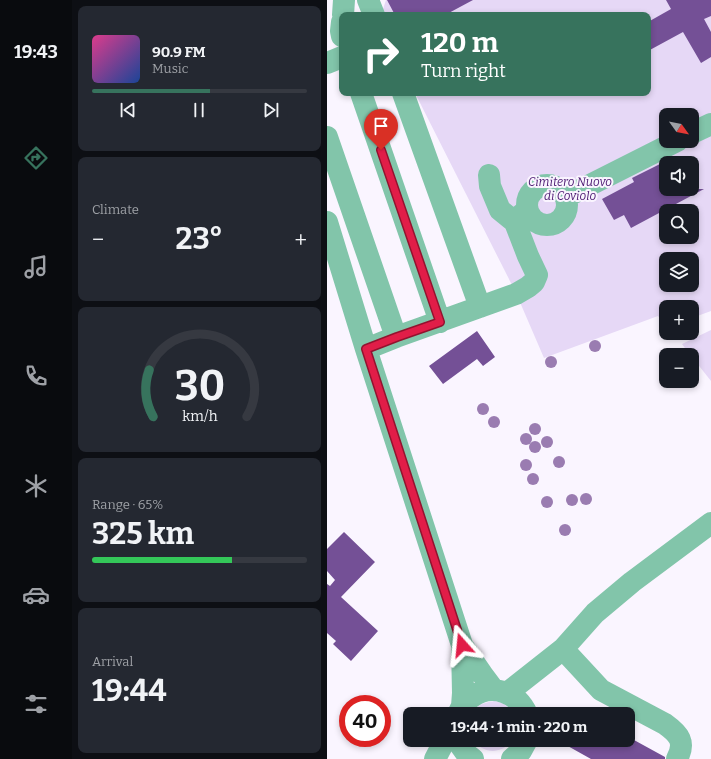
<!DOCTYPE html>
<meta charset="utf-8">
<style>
body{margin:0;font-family:Bitter,serif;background:#242831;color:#f1f3f6;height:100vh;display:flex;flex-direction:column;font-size:15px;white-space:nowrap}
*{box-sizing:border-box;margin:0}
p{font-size:13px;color:#9ea1a6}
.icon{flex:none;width:22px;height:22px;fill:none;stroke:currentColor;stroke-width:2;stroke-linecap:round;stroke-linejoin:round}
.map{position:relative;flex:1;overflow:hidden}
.details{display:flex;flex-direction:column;gap:6px;padding:6px;background:#0d0f14;width:255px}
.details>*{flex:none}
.banner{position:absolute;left:12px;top:12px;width:312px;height:84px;border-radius:8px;box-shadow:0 2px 6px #0003;background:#37735d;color:#fff;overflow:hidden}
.needle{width:26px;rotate:123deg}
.fabs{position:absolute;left:332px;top:108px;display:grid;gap:8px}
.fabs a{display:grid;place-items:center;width:40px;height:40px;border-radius:8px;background:#171b24;box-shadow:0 2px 6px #0003;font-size:20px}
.speed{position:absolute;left:12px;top:695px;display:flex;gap:8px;font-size:20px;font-weight:700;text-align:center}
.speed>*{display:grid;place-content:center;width:52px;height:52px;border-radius:50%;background:#171b24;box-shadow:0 2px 6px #0003;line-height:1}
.speed .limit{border:6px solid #d22;background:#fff;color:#111}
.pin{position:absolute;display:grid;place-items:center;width:34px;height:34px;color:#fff;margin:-41px -17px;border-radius:50% 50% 50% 0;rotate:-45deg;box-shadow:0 0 4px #0007}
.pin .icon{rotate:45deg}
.me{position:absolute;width:44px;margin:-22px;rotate:342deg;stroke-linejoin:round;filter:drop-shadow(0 0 3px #0008)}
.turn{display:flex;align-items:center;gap:14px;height:84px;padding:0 16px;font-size:18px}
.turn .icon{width:52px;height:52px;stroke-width:2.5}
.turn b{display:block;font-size:28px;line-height:34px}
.big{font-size:30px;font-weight:700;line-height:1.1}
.details .widget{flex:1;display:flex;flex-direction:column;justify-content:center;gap:6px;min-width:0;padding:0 14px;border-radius:8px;background:#242831}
.details .dial{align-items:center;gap:0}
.dial svg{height:104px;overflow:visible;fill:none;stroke:#363941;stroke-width:7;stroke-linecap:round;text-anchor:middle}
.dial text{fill:#f1f3f6;stroke:none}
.song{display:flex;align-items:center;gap:12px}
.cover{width:48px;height:48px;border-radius:6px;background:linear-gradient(135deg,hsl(330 70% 55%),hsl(220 70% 35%))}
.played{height:4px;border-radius:2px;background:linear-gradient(90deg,#37735d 55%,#363941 55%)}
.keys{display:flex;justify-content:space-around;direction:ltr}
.heat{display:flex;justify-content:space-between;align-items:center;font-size:22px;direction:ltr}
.charge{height:6px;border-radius:3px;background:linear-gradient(90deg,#34c759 65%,#363941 0)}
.trip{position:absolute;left:76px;top:707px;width:232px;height:40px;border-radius:8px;background:#171b24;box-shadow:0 2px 6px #0003;font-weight:700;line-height:40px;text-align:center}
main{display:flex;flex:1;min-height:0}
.menu{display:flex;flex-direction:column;width:72px;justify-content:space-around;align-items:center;background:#090b0e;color:#9ea1a6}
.menu .icon{width:28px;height:28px}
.menu .on{color:#37735d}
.menu b{font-size:18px;color:#f1f3f6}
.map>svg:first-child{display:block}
.green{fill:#e6d8f6;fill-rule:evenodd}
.building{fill:#745096}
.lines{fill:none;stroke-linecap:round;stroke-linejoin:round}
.minor{stroke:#82c5aa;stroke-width:22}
.tree{fill:#9a7cb1}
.route-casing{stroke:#92132f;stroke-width:10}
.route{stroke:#e11d48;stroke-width:7}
.labels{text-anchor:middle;stroke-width:4;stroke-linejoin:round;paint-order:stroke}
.park-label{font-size:12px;font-style:italic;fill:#4c1972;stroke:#faf5ff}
</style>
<main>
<nav class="menu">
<b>19:43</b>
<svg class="icon on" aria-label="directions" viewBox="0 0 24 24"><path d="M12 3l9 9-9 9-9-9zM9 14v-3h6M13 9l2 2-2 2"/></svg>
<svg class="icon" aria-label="music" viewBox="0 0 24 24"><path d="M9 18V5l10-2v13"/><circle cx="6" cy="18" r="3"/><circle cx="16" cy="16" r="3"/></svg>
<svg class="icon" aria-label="phone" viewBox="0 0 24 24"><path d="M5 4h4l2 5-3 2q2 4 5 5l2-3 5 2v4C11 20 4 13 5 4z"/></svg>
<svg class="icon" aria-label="climate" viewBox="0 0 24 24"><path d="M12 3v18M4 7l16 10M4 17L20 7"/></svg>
<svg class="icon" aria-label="car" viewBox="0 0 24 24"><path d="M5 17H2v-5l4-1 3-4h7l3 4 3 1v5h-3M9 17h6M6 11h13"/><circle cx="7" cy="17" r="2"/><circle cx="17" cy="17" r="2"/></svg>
<svg class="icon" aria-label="filters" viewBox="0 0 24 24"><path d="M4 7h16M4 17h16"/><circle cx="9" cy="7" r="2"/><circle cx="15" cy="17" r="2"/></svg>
</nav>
<section class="details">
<div class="widget">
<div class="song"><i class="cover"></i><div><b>90.9 FM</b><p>Music</p></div></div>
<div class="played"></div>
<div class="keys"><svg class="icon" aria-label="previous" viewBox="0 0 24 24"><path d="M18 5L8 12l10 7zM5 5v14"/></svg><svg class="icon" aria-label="pause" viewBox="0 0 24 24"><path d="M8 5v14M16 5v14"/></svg><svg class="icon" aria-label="next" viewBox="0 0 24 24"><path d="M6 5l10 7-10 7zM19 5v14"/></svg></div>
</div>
<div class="widget"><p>Climate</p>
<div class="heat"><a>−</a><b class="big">23°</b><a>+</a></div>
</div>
<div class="widget dial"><svg viewBox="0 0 100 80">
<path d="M14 69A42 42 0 1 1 86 69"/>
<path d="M14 69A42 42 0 0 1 11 33" stroke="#37735d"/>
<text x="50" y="56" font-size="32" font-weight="700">30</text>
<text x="50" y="72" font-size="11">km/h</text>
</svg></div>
<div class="widget"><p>Range · 65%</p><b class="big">325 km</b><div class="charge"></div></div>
<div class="widget"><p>Arrival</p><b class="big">19:44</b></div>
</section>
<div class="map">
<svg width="384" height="759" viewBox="0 0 384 759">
<rect width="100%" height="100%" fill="#faf5ff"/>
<path class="green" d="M59 0H384V311L365 318V307H339V326L331 316 217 358 189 293 88 93H321V15H54ZM339 115H365V141H339ZM339 163H365V189H339ZM339 211H365V237H339ZM339 259H365V285H339Z
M384 330V381L365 357V355H363L355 344Z
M168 701C177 703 182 707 187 714H144C149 705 158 702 168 701Z
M145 740H186C174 755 157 754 145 740Z"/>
<path class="building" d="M60 0H146L118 15H68Z
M339 0H384V16L377 19 384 32V57L374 63 356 32 321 51V22L344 9Z
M339 161V189H377L304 228 297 215 287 220 275 199 307 182 305 178Z
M150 331 168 357 156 366 150 359 116 384 102 366Z
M17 532 48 562 14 597 51 631 24 661 6 644 9 641 0 633V584L3 586 8 580 0 571V549Z
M230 740H307L338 757V759H264Z"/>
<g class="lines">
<path class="minor" d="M41 0 47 15
M16 15 17 0
M15 22 14 31 15 36
M0 63 15 57
M34 93 113 322
M76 93 153 307
M365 133 384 124
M0 137 69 337
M162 175 163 186 173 210 189 223
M200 205a20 20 0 1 1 40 0a20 20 0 1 1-40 0Z
M239 197 350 141
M0 222 39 349 135 645 155 674 167 690
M39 349 69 337 189 294 201 287 207 282 210 275 201 256 189 225V219L200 210
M236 649 274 690 338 724C352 734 359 742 350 759
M180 693 236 649 268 613 305 582 384 523
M135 706 136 693 135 645
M131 714C134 707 138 701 145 697 165 682 191 693 200 714
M131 740C134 748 139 754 146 759
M108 759 118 740
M185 759 194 751 200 740"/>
</g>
<g class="tree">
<circle cx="268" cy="346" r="6"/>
<circle cx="224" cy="362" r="6"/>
<circle cx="156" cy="409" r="6"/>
<circle cx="167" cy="422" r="6"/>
<circle cx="208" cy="429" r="6"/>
<circle cx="199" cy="439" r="6"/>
<circle cx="220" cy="442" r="6"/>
<circle cx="208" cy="447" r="6"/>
<circle cx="232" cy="462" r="6"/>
<circle cx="199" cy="465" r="6"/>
<circle cx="206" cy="479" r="6"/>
<circle cx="259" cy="499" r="6"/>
<circle cx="245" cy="500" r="6"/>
<circle cx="220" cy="502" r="6"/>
<circle cx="238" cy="530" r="6"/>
</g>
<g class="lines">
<defs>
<path id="route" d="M54 150 113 322 70 337 39 349 135 645"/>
</defs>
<use href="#route" class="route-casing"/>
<use href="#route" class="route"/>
</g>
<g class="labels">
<g class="park-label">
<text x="243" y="186">Cimitero Nuovo<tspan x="243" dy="14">di Coviolo</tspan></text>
</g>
</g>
</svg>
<div class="fabs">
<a><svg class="needle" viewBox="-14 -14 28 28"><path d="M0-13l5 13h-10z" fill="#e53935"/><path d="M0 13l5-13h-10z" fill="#9ea1a6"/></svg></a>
<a><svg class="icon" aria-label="sound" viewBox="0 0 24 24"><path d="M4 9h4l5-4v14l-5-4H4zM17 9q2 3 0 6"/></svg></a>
<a><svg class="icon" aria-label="search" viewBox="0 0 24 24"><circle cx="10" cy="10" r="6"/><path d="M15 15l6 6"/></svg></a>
<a><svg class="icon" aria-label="layers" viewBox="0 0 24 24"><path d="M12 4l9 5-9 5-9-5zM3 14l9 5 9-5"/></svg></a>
<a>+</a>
<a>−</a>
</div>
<div class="speed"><div class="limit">40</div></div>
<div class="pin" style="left:54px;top:150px;background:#d93025"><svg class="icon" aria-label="arrive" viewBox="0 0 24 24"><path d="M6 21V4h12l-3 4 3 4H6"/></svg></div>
<svg class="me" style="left:135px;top:645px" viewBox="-20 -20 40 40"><path d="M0-17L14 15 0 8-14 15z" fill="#e11d48" stroke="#fff" stroke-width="4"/></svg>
<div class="trip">19:44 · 1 min · 220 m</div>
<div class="banner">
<div class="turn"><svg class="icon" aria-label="right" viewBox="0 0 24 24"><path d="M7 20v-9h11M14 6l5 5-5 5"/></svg><div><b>120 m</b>Turn right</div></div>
</div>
</div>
</main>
